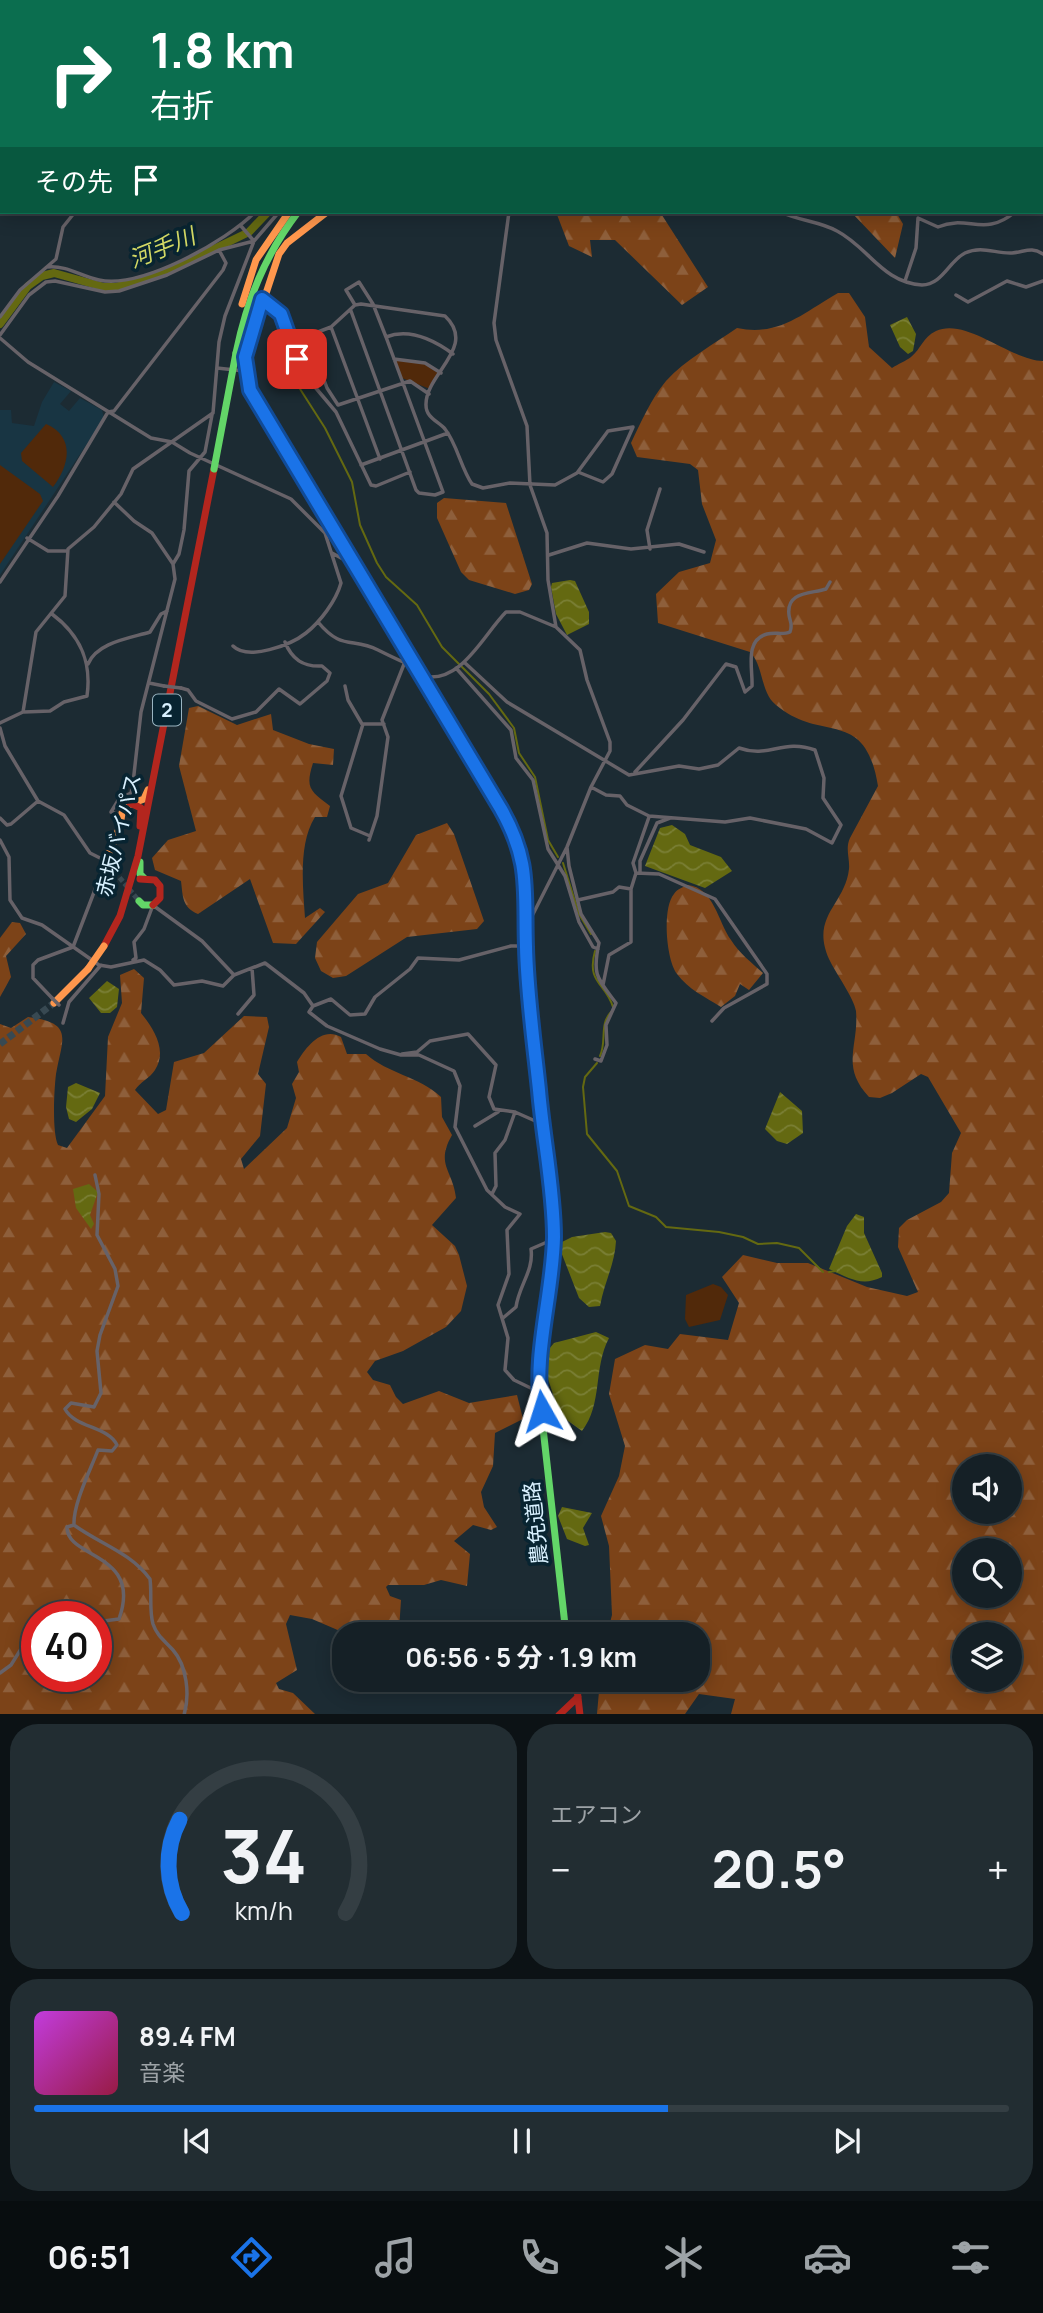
<!DOCTYPE html>
<html lang="ja">
<meta charset="utf-8">
<style>
body{margin:0;font-family:Manrope,"Noto Sans JP",sans-serif;background:#222d32;color:#f1f3f6;height:100vh;display:flex;flex-direction:column;font-size:26px;white-space:nowrap}
*{box-sizing:border-box;margin:0}
p{font-size:23px;color:#9da3a7}
.icon{flex:none;width:38px;height:38px;fill:none;stroke:currentColor;stroke-width:2;stroke-linecap:round;stroke-linejoin:round}
.map{position:relative;height:1714px;overflow:hidden}
.details{display:flex;flex-direction:column;gap:10px;padding:10px;background:#0c1215;flex:1}
.details>*{flex:none}
.top-card{position:absolute;left:0px;top:0px;width:1043px;height:214px;box-shadow:0 4px 18px #0003,0 0 0 2px #343e43;background:#0b6e4f;color:#fff;overflow:hidden}
.tools{position:absolute;left:952px;top:1454px;display:grid;gap:14px}
.tools a{display:grid;place-items:center;width:70px;height:70px;border-radius:50%;background:#152026;box-shadow:0 4px 18px #0003,0 0 0 2px #343e43;font-size:35px}
.speed{position:absolute;left:21px;top:1601px;display:flex;gap:14px;font-size:35px;font-weight:700;text-align:center}
.speed>*{display:grid;place-content:center;width:91px;height:91px;border-radius:50%;background:#152026;box-shadow:0 4px 18px #0003,0 0 0 2px #343e43;line-height:1}
.speed .limit{border:10px solid #d22;background:#fff;color:#111}
.pin{position:absolute;display:grid;place-items:center;width:60px;height:60px;color:#fff;margin:-30px;border-radius:14px;box-shadow:0 4px 10px #0006}
.me{position:absolute;width:77px;margin:-38px;rotate:354deg;stroke-linejoin:round;filter:drop-shadow(0 0 5px #0008)}
.turn{display:flex;align-items:center;gap:24px;height:147px;padding:0 35px;font-size:32px}
.turn .icon{width:91px;height:91px;stroke-width:2.5}
.turn b{display:block;font-size:49px;line-height:60px}
.then{display:flex;align-items:center;height:66px;padding:0 35px;background:#0003;gap:14px;font-size:26px}
.big{font-size:52px;font-weight:700;line-height:1.1}
.details .tile{flex:1;display:flex;flex-direction:column;justify-content:center;gap:10px;min-width:0;padding:0 24px;border-radius:28px;background:#222d32}
.details .dial{align-items:center;gap:0}
.dial svg{height:182px;overflow:visible;fill:none;stroke:#343e43;stroke-width:7;stroke-linecap:round;text-anchor:middle}
.dial text{fill:#f1f3f6;stroke:none}
.song{display:flex;align-items:center;gap:21px}
.cover{width:84px;height:84px;border-radius:10px;background:linear-gradient(135deg,hsl(290 70% 55%),hsl(340 70% 35%))}
.played{height:7px;border-radius:4px;background:linear-gradient(90deg,#1a73e8 65%,#343e43 65%)}
.keys{display:flex;justify-content:space-around;direction:ltr}
.heat{display:flex;justify-content:space-between;align-items:center;font-size:38px;direction:ltr}
.details .tiles{flex:1;display:grid;gap:10px;grid-template-columns:1fr 1fr}
.tile:last-child{grid-column:span 2}
.trip{position:absolute;left:332px;top:1622px;width:378px;height:70px;border-radius:28px;background:#152026;box-shadow:0 4px 18px #0003,0 0 0 2px #343e43;font-weight:700;line-height:70px;text-align:center}
.tabs{display:flex;height:112px;justify-content:space-around;align-items:center;background:#080d0f;color:#9da3a7}
.tabs .icon{width:49px;height:49px}
.tabs .on{color:#1a73e8}
.tabs b{font-size:32px;color:#f1f3f6}
.map>svg:first-child{display:block}
.built{fill:#183543}
.forest{fill:url(#forest-firs);fill-rule:evenodd}
.park{fill:#51290a}
.water{fill:url(#water-waves)}
.lines{fill:none;stroke-linecap:round;stroke-linejoin:round}
.stream{stroke:#646911;stroke-width:2}
.river{stroke:#646911;stroke-width:8}
.secondary-tunnel{stroke:#384952;stroke-width:5;stroke-dasharray:5 2.5;stroke-linecap:butt}
.highway-tunnel{stroke:#384952;stroke-width:7;stroke-dasharray:7 3.5;stroke-linecap:butt}
.street{stroke:#676268;stroke-width:3.5}
.fast{stroke:#63d668;stroke-width:7}
.slow{stroke:#ff974d;stroke-width:7}
.jam{stroke:#b3261e;stroke-width:7}
.rail-casing{stroke:#66676d;stroke-width:4.5}
.rail{stroke:#082431;stroke-width:2;stroke-dasharray:5;stroke-linecap:butt}
.street-bridge{stroke:#676268;stroke-width:3.5}
.fast-bridge{stroke:#63d668;stroke-width:7}
.slow-bridge{stroke:#ff974d;stroke-width:7}
.route-casing{stroke:#114b97;stroke-width:18}
.route{stroke:#1a73e8;stroke-width:12}
.labels{text-anchor:middle;stroke-width:7;stroke-linejoin:round;paint-order:stroke}
.shield{fill:#082431;stroke:#9ab4c1;stroke-width:2}
.shield-label{font-size:19px;font-weight:bold;fill:#d9f1ff}
.street-label{font-size:21px;fill:#d9f1ff;stroke:#082431}
.water-label{font-size:23px;font-style:italic;fill:#d2d864;stroke:#082431}
</style>
<div class="map">
<svg width="1043" height="1715" viewBox="0 0 1043 1715">
<defs>
<pattern id="forest-firs" width="22" height="20" patternUnits="userSpaceOnUse" patternTransform="scale(1.75)"><rect width="22" height="20" fill="#7c4318"/><path d="M5 1l3.5 6h-7zM16 11l3.5 6h-7z" fill="#8e5f3b"/></pattern>
<pattern id="water-waves" width="16" height="10" patternUnits="userSpaceOnUse" patternTransform="scale(1.75)"><rect width="16" height="10" fill="#646911"/><path d="M0 5q4-4 8 0t8 0" fill="none" stroke="#7a7f35"/></pattern>
</defs>
<rect width="100%" height="100%" fill="#1c2b33"/>
<path class="built" d="M54 382 71 391 60 404 69 411 80 398 102 410 104 418 0 575V410H11L12 423 34 426 42 402Z"/>
<path class="forest" d="M556 212H660L708 287 682 305 615 240H590L592 257 569 246Z
M851 212H896L903 224 895 258Z
M838 293H849L865 317 869 347 892 368C898 364 906 361 911 357 921 349 923 337 936 331 966 317 1010 360 1043 361V1714H731L735 1699 699 1694 685 1714H597L600 1680H698V1634H607L612 1615 609 1546 601 1516 619 1476 625 1446 609 1394 615 1359 645 1345 668 1349 680 1334 728 1340 739 1303 722 1277 743 1255 777 1263H808L867 1287 907 1296 918 1292 898 1247 899 1228 907 1220 941 1202 949 1193 952 1153 961 1133 928 1077 921 1074 892 1093 880 1098 869 1097C840 1066 859 1046 856 1011 854 998 835 972 829 959 810 916 845 905 849 869 850 858 845 849 850 838L878 786C865 706 822 744 776 705 760 692 764 666 750 652L658 623 656 594 679 572 710 563 716 540 702 504 698 470 690 464 637 457 631 443C641 422 651 399 666 381 685 360 714 344 737 328 779 337 803 313 838 293ZM964 1466H1010V1512H964ZM964 1550H1010V1596H964ZM964 1634H1010V1680H964Z
M444 498 506 503 532 584 529 590 515 594 469 580 461 572 437 518V503Z
M198 706 237 725 271 714 273 730 309 744 334 749 333 765 313 763C305 788 310 791 330 806L327 817H315C298 844 303 887 305 918L320 908 325 912 296 944 273 943 250 879 198 914C182 907 183 897 181 881L155 870 152 858 168 840 196 831 179 766 189 708Z
M447 823 454 834 484 921 477 929 407 937 346 976 333 978 321 971 315 958 317 942 358 894 388 883 416 835Z
M688 885C714 888 718 922 731 940 739 953 752 963 763 973L749 990 740 984 735 996 721 1007C705 997 688 989 677 974 666 959 662 908 674 894 677 889 683 887 688 885Z
M12 922 20 923 26 934 6 956 11 977 0 997V938Z
M134 969 144 978 141 1013C153 1028 168 1050 155 1070 150 1078 140 1082 135 1090L158 1114 166 1110 174 1062 204 1053 244 1016 267 1017 269 1027 258 1074 266 1084 260 1136 241 1159 244 1169 287 1128 296 1098 292 1084 299 1072 297 1062C306 1047 322 1026 341 1037L347 1054H366C388 1074 419 1076 441 1097L442 1117 452 1135C435 1165 453 1170 456 1198L432 1225 455 1246 459 1255 467 1286 461 1311 446 1327 403 1351 375 1361 367 1372 373 1380 390 1385 396 1397 403 1404 439 1391 469 1403 517 1395 523 1419 495 1433 493 1466 481 1492 484 1507 497 1527 491 1530 473 1525 454 1541 470 1554 467 1586 441 1580 424 1585H388L386 1587 390 1596 401 1600 399 1630 391 1634H347L312 1619 290 1615 286 1624 297 1670 276 1683 279 1689 293 1693 315 1714H0V1024L11 1028 28 1017C75 1023 62 1039 56 1074 54 1090 52 1132 58 1145L67 1148 105 1096 108 1037 122 1003 120 975ZM37 1617H96V1676H37Z"/>
<path class="park" d="M396 360 424 364 438 373 430 389 402 378Z
M46 424C76 437 69 466 53 487L22 461 21 453Z
M0 465 40 494 43 501 0 564Z
M713 1284 721 1287 728 1295 720 1320 689 1327 685 1319 686 1295Z"/>
<path class="water" d="M907 317 916 334 913 351 908 354 900 347 890 325Z
M570 580 575 581 589 612V624L567 635 556 614 551 587 552 583Z
M672 825 685 834 690 845 721 857 732 871 705 888 645 866 660 828Z
M107 981 119 989 117 1007 110 1013H101L89 998Z
M76 1083 100 1093 92 1109 76 1122 69 1119 66 1107 68 1087Z
M780 1092 802 1111 803 1133 787 1144 777 1141 765 1129Z
M89 1184 98 1192 90 1215 94 1224 91 1229 76 1208 73 1189Z
M856 1214 864 1217V1233L882 1273V1277C862 1287 849 1278 829 1269L847 1226Z
M605 1232 611 1233 616 1241C615 1264 604 1283 600 1306L589 1307 579 1298 558 1244 572 1237Z
M596 1332 609 1338C593 1368 603 1404 582 1431L560 1415 545 1370 549 1349 554 1343Z
M562 1507 592 1513 583 1528 589 1545 585 1546 567 1539 558 1516Z"/>
<g class="lines">
<path class="stream" d="M272 309 293 378 325 428 352 482 360 525 377 563 386 577 417 605 442 647 489 694 514 728 519 753 535 777 548 840 558 857
M563 863 579 914 591 934
M595 951C586 983 606 983 613 1007
M600 1056C607 1041 599 1025 611 1012
M597 1063 585 1077 583 1087 587 1134 617 1171 629 1206 656 1217 666 1227 719 1232 743 1237 758 1244 777 1243 799 1248 823 1272
M829 1272 836 1271"/>
<path class="river" d="M310 2V0
M0 324 28 286 42 276 54 273 104 287H116L136 282 179 266 249 232 268 212"/>
<path class="secondary-tunnel" d="M110 866 139 901"/>
<path class="highway-tunnel" d="M0 1044 54 1003"/>
<path class="street" d="M368 0V2
M866 0 867 2
M321 2V0
M489 2 490 0
M559 2V0
M602 2 603 0
M663 2V0
M737 2V0
M882 2 885 0
M985 2 987 0
M1036 2 1038 0
M0 69H2
M1041 105 1043 106
M1041 167 1043 165
M0 185 2 181
M509 212 494 323 496 340 527 426 530 485 547 533 548 580 556 627 580 650 587 680 610 742V751L591 787 567 847 528 924
M781 212C799 221 819 221 837 231 868 247 883 283 922 285 942 285 949 261 965 253 982 245 996 254 1012 253 1025 252 1031 246 1043 254
M241 226 253 240
M47 267C67 265 80 276 99 280 141 289 227 241 255 212
M905 281 916 248 918 218 938 227C968 214 984 238 1015 212
M956 295 968 302 1007 281 1026 287 1043 281
M264 300 281 314 289 343 304 374 336 412 371 485 376 486 410 472
M351 311 416 490 419 493 435 495 443 492 386 337 373 304 359 282 346 290 355 305
M0 317 20 290 56 259 63 227 75 212
M331 327 380 459
M0 335 29 295 46 282 55 281 105 292 119 291 167 275 219 250
M308 336 327 388 338 405 410 381 429 394
M386 337C409 328 434 340 453 354
M0 338 28 362 151 438 172 442 190 453 291 499 325 533 341 583C336 601 320 622 306 633 291 645 248 661 233 646
M289 343 331 327 355 305 361 304 445 316C478 347 425 374 426 405 426 418 438 421 445 429 457 444 461 468 472 484L483 488 510 483 555 485 577 473 608 431 633 427 612 474 603 482 578 472
M394 359 425 363 441 373
M217 368 244 371
M361 465 448 433
M114 502 134 521 152 533 173 564
M27 538 48 551H67
M650 549 647 530 660 489
M332 553 352 564
M549 555 587 543 631 549 679 544 704 552
M0 582 58 496 108 412 114 411 223 270 226 263 219 250 254 241
M318 622C342 651 352 637 378 650 390 656 402 662 415 667
M464 662 507 702 629 775 679 766 699 769 718 765 739 748C770 759 782 738 815 750L824 778 823 798 841 825 832 843 806 829 750 818 725 822 649 816 627 805 620 796 606 795 591 787
M88 664C97 642 131 638 150 632L161 614 167 611
M456 668 511 730 516 758 533 780 548 849 565 876 579 922 593 947 598 949
M422 676C461 685 483 635 506 612H520L556 627
M149 683 164 686
M345 686 348 700 362 724H384
M181 688 188 690 196 701 232 719 256 712 279 689 300 704 327 681 330 673 322 666C304 667 292 660 285 642
M24 712 50 711 64 702 87 696C92 661 80 635 52 614
M0 723 23 712 36 632 65 596 68 549 94 527 121 494 133 469 213 413 219 342 225 316 254 241 279 212
M363 724 341 796 351 828 370 836
M0 728 5 746 38 801 64 815 90 853 106 861 73 947 38 960 33 965V978L52 998
M635 772 683 720 726 664 736 667 745 692 752 686C753 669 744 640 767 634 775 632 783 635 790 632 793 624 790 622 789 615 786 591 811 594 826 589L830 582
M120 815 111 812 119 799 131 793 133 783 141 712 175 579 173 564 179 554 184 530 189 471 205 452 212 415
M0 818 7 825 11 824 38 801
M0 840 9 857 10 900 22 918 42 925 99 965 111 967 144 960 160 970 174 985 202 981 223 986 234 975
M369 840 377 816 388 737 382 720 408 654
M567 847 569 866 581 914 599 943C592 975 597 978 616 1003L606 1025 607 1045 601 1061 595 1059
M640 872V861L657 823 670 818
M636 873 659 874 715 899 767 974V984L724 1008 712 1021
M578 900 613 892 619 887 631 889
M154 906 202 941 234 975 265 963 304 993 313 1006 309 1012 327 1026 380 1049 401 1055H419L454 1071 460 1086 455 1127 487 1190 505 1207 520 1214 507 1230 509 1274 498 1305 508 1338 505 1370 514 1380 539 1392
M133 960 136 958 134 942 144 929 153 905
M603 985 609 955 631 942V889L636 873 633 863 649 817
M313 1006 331 999 350 1015 365 1014 375 997 410 969 418 958 459 960 511 946H526
M238 1014 254 995 252 968
M63 1023 69 1002 101 965
M402 1054 417 1052 430 1041 468 1034 496 1065 489 1097 494 1109 515 1112 542 1124
M475 1126 498 1112
M95 1175 99 1194 97 1235 115 1269 118 1286 100 1335 97 1351 101 1393 94 1407 71 1403 65 1409C75 1428 108 1426 117 1445L112 1451 98 1450C90 1471 73 1504 74 1525L67 1527C66 1559 143 1552 119 1619L96 1622
M492 1194 496 1186 495 1153 505 1140 515 1112
M503 1318 516 1307C519 1285 534 1271 531 1249L554 1239
M74 1525C100 1544 130 1552 150 1579 152 1594 149 1610 153 1624 157 1636 165 1641 173 1650 187 1666 190 1695 184 1715
M0 1673 11 1665 26 1641 37 1639"/>
<path class="fast" d="M236 353C247 300 265 255 298 212
M380 608 517 841 528 892 526 943
M140 862V874L144 878
M139 901 143 905H153
M549 1288 539 1392 566 1634"/>
<path class="slow" d="M385 0 386 2
M405 0V2
M327 212 287 243 279 254 245 357 246 379 258 405 380 608
M242 304 256 260 289 212
M106 861 120 826 123 807 144 799 148 790
M54 1003 88 969"/>
<path class="jam" d="M379 0V2
M27 2 28 0
M0 89 2 84
M130 803 141 808 140 826
M140 879 155 880 160 886V898L153 905
M526 943 554 1236 549 1288
M104 946 120 916 138 856 214 469
M576 1680 580 1715
M559 1715 578 1697"/>
<defs>
<path id="rail" d="M105 2 106 0
M0 192 2 189
M0 206 2 203"/>
</defs>
<use href="#rail" class="rail-casing"/>
<use href="#rail" class="rail"/>
<path class="street-bridge" d="M164 686 181 688
M52 998 59 1005"/>
<path class="fast-bridge" d="M214 469 236 353"/>
<path class="slow-bridge" d="M88 969 104 946"/>
</g>
<g class="lines">
<defs>
<path id="route" d="M297 359 281 314 262 299 245 357 250 390 501 809C531 862 524 890 526 947 527 994 534 1042 539 1090 543 1138 554 1189 554 1237 553 1294 532 1357 542 1411"/>
</defs>
<use href="#route" class="route-casing"/>
<use href="#route" class="route"/>
</g>
<g class="labels">
<rect class="shield" x="153" y="694.5" width="28" height="31" rx="5"/>
<g class="shield-label">
<text x="167" y="717">2</text>
</g>
<g class="street-label">
<text transform="translate(119 835) rotate(-76)" y="7">赤坂バイパス</text>
<text transform="translate(536 1523) rotate(-96)" y="7">農免道路</text>
</g>
<g class="water-label">
<text transform="translate(162 248) rotate(-22)" y="8">河手川</text>
</g>
</g>
</svg>
<div class="tools">
<a><svg class="icon" aria-label="sound" viewBox="0 0 24 24"><path d="M4 9h4l5-4v14l-5-4H4zM17 9q2 3 0 6"/></svg></a>
<a><svg class="icon" aria-label="search" viewBox="0 0 24 24"><circle cx="10" cy="10" r="6"/><path d="M15 15l6 6"/></svg></a>
<a><svg class="icon" aria-label="layers" viewBox="0 0 24 24"><path d="M12 4l9 5-9 5-9-5zM3 14l9 5 9-5"/></svg></a>
</div>
<div class="speed"><div class="limit">40</div></div>
<div class="pin" style="left:297px;top:359px;background:#d93025"><svg class="icon" aria-label="arrive" viewBox="0 0 24 24"><path d="M6 21V4h12l-3 4 3 4H6"/></svg></div>
<svg class="me" style="left:542px;top:1411px" viewBox="-20 -20 40 40"><path d="M0-17L14 15 0 8-14 15z" fill="#1a73e8" stroke="#fff" stroke-width="4"/></svg>
<div class="trip">06:56 · 5 分 · 1.9 km</div>
<div class="top-card">
<div class="turn"><svg class="icon" aria-label="right" viewBox="0 0 24 24"><path d="M7 20v-9h11M14 6l5 5-5 5"/></svg><div><b>1.8 km</b>右折</div></div>
<div class="then">その先<svg class="icon" aria-label="arrive" viewBox="0 0 24 24"><path d="M6 21V4h12l-3 4 3 4H6"/></svg></div>
</div>
</div>
<section class="details">
<div class="tiles">
<div class="tile dial"><svg viewBox="0 0 100 80">
<path d="M14 69A42 42 0 1 1 86 69"/>
<path d="M14 69A42 42 0 0 1 13 28" stroke="#1a73e8"/>
<text x="50" y="56" font-size="32" font-weight="700">34</text>
<text x="50" y="72" font-size="11">km/h</text>
</svg></div>
<div class="tile"><p>エアコン</p>
<div class="heat"><a>−</a><b class="big">20.5°</b><a>+</a></div>
</div>
<div class="tile">
<div class="song"><i class="cover"></i><div><b>89.4 FM</b><p>音楽</p></div></div>
<div class="played"></div>
<div class="keys"><svg class="icon" aria-label="previous" viewBox="0 0 24 24"><path d="M18 5L8 12l10 7zM5 5v14"/></svg><svg class="icon" aria-label="pause" viewBox="0 0 24 24"><path d="M8 5v14M16 5v14"/></svg><svg class="icon" aria-label="next" viewBox="0 0 24 24"><path d="M6 5l10 7-10 7zM19 5v14"/></svg></div>
</div>
</div>
</section>
<nav class="tabs">
<b>06:51</b>
<svg class="icon on" aria-label="directions" viewBox="0 0 24 24"><path d="M12 3l9 9-9 9-9-9zM9 14v-3h6M13 9l2 2-2 2"/></svg>
<svg class="icon" aria-label="music" viewBox="0 0 24 24"><path d="M9 18V5l10-2v13"/><circle cx="6" cy="18" r="3"/><circle cx="16" cy="16" r="3"/></svg>
<svg class="icon" aria-label="phone" viewBox="0 0 24 24"><path d="M5 4h4l2 5-3 2q2 4 5 5l2-3 5 2v4C11 20 4 13 5 4z"/></svg>
<svg class="icon" aria-label="climate" viewBox="0 0 24 24"><path d="M12 3v18M4 7l16 10M4 17L20 7"/></svg>
<svg class="icon" aria-label="car" viewBox="0 0 24 24"><path d="M5 17H2v-5l4-1 3-4h7l3 4 3 1v5h-3M9 17h6M6 11h13"/><circle cx="7" cy="17" r="2"/><circle cx="17" cy="17" r="2"/></svg>
<svg class="icon" aria-label="filters" viewBox="0 0 24 24"><path d="M4 7h16M4 17h16"/><circle cx="9" cy="7" r="2"/><circle cx="15" cy="17" r="2"/></svg>
</nav>
